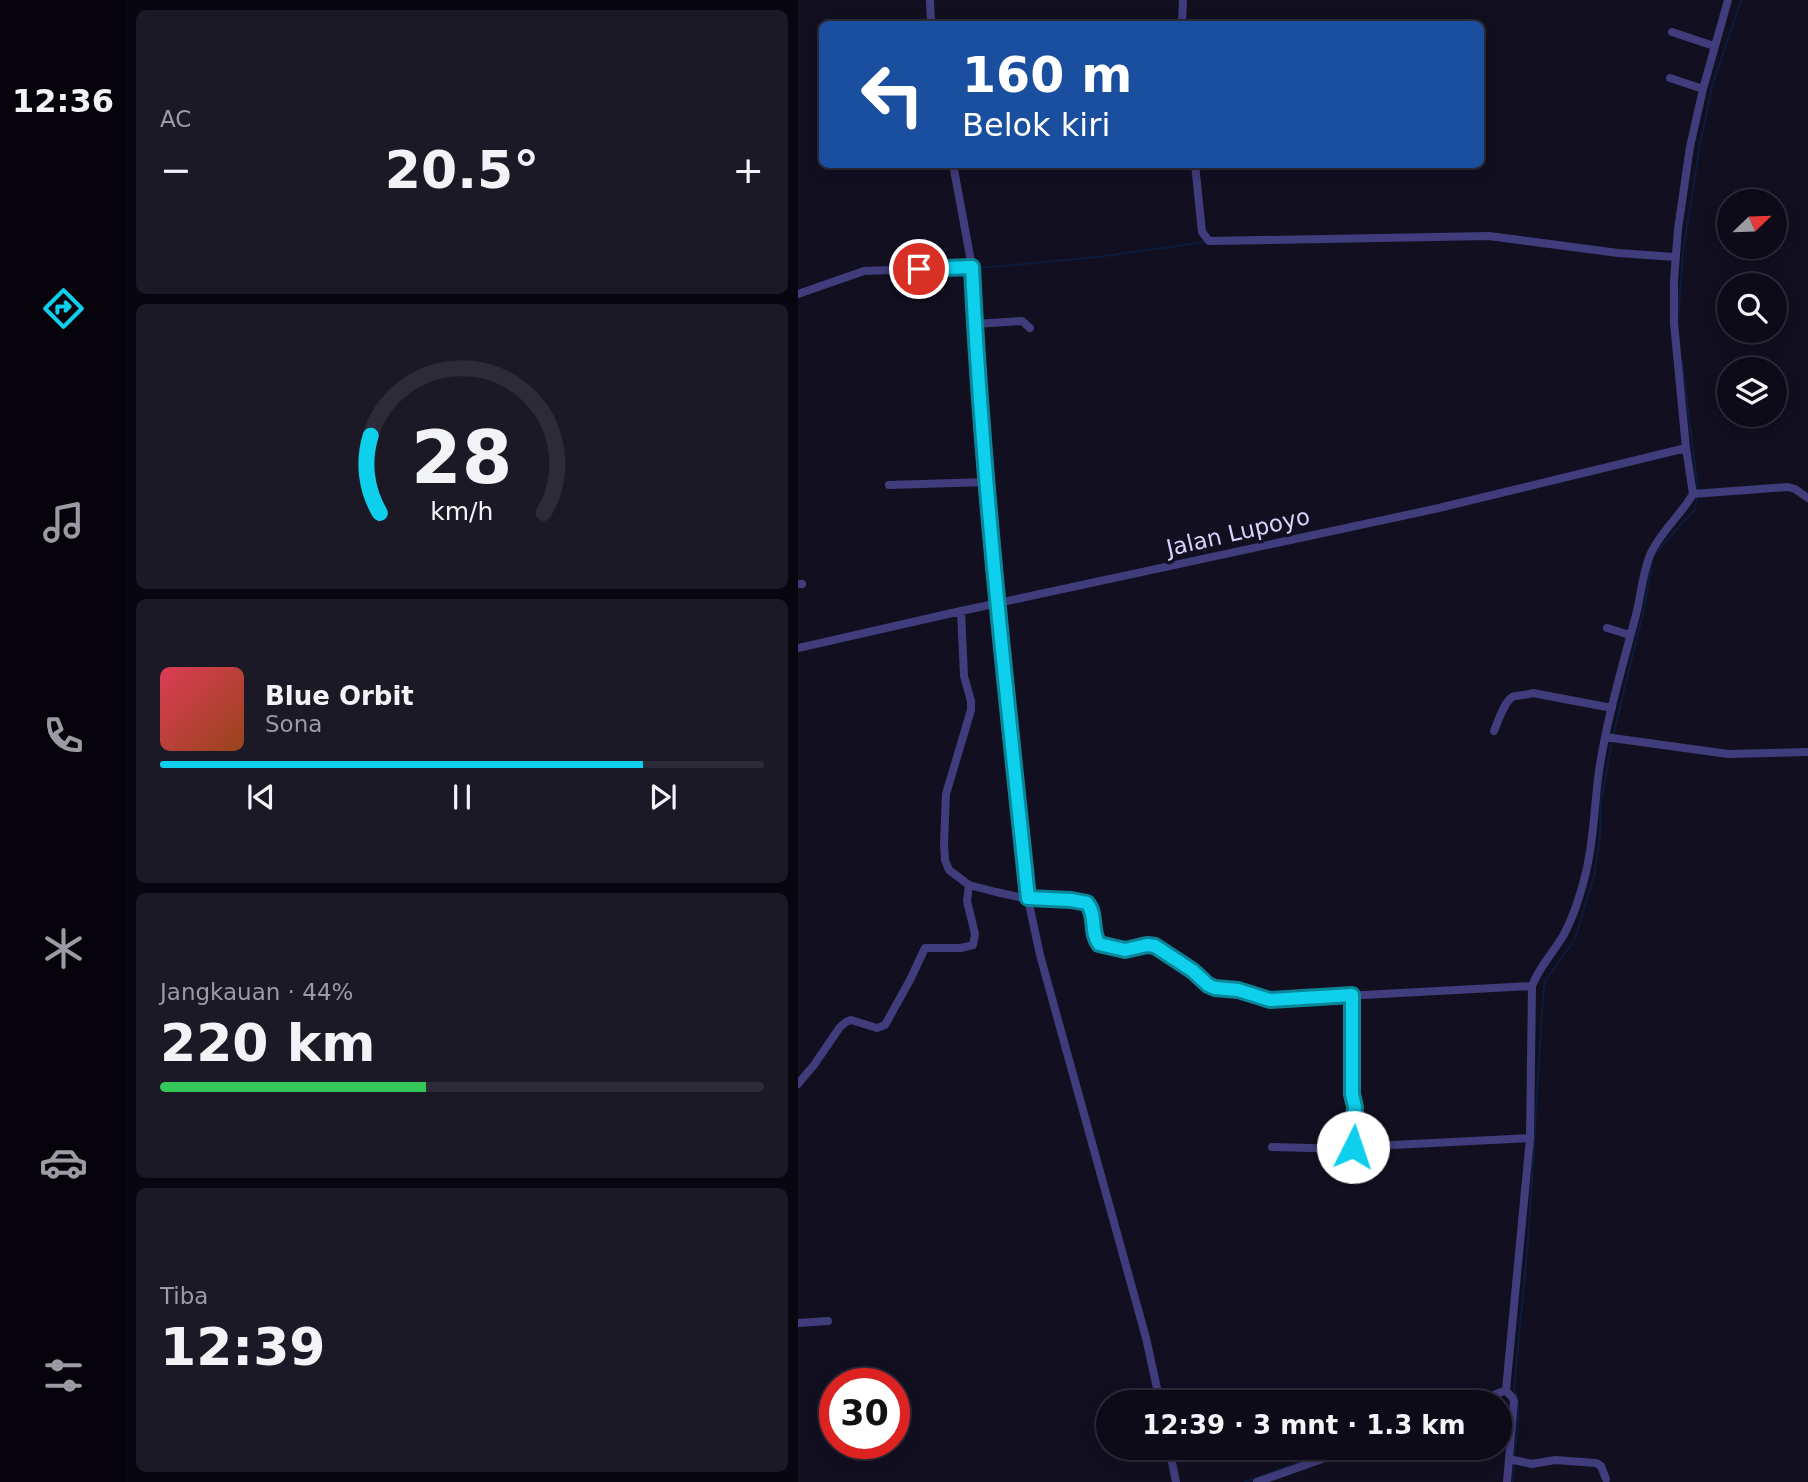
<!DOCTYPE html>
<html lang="id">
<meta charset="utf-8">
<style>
body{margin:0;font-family:"DejaVu Sans",sans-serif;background:#1c1926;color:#f1f3f6;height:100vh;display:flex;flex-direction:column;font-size:26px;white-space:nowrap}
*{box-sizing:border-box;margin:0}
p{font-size:23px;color:#9b9ba2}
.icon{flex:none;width:38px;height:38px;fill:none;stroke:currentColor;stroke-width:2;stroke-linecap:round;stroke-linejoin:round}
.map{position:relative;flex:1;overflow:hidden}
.panel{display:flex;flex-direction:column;gap:10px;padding:10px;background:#08060e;width:672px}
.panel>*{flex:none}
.hud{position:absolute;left:21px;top:21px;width:665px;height:147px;border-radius:10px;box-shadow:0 4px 18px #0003,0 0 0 2px #2e2b38;background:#1a4fa0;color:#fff;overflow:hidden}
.needle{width:46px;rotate:67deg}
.buttons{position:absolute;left:919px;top:189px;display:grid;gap:14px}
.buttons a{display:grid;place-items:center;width:70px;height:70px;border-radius:50%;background:#0e0b19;box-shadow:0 4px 18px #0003,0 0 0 2px #2e2b38;font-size:35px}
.speed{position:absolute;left:21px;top:1368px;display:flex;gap:14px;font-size:35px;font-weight:700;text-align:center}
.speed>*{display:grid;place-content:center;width:91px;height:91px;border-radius:50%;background:#0e0b19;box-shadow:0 4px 18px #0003,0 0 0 2px #2e2b38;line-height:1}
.speed .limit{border:10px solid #d22;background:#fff;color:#111}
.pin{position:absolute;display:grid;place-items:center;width:60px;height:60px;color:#fff;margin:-30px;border:4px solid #fff;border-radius:50%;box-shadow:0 2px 7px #0007}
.me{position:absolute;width:77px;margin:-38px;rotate:4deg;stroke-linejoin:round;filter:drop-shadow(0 0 5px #0008)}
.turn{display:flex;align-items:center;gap:24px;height:147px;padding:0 28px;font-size:32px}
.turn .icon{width:91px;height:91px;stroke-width:2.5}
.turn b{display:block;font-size:49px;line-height:60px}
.big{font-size:52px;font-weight:600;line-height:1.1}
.panel .tile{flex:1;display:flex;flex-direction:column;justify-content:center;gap:10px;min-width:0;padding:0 24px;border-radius:10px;background:#1c1926}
.panel .dial{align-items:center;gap:0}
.dial svg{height:182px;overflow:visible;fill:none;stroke:#2e2b38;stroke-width:7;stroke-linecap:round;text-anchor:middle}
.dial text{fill:#f1f3f6;stroke:none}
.song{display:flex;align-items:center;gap:21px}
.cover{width:84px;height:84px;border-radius:10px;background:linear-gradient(135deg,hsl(350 70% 55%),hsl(20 70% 35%))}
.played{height:7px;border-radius:4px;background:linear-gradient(90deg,#0ed0ec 80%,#2e2b38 80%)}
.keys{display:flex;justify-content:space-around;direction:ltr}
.heat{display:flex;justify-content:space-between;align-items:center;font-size:38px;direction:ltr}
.charge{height:10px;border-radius:5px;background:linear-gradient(90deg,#34c759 44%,#2e2b38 0)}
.trip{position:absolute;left:298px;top:1390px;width:416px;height:70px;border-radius:35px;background:#0e0b19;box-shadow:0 4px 18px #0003,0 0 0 2px #2e2b38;font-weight:600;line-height:70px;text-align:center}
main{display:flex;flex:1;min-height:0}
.tabs{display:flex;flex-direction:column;width:126px;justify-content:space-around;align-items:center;background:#06040a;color:#9b9ba2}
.tabs .icon{width:49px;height:49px}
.tabs .active{color:#0ed0ec}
.tabs b{font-size:32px;color:#f1f3f6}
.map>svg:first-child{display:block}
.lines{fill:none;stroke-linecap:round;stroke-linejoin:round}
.stream{stroke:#0c1d3d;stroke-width:2}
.minor{stroke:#413d7d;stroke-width:8}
.route-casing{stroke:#098799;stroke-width:18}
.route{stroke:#0ed0ec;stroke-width:12}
.labels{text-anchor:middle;stroke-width:7;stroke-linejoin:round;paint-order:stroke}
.street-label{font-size:23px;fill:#d8d2fc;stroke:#120f21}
</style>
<main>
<nav class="tabs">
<b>12:36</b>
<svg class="icon active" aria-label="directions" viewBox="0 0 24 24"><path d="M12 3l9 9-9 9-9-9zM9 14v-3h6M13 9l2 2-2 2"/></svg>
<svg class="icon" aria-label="music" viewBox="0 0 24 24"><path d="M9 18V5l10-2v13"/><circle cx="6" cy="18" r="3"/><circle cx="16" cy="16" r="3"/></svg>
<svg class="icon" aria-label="phone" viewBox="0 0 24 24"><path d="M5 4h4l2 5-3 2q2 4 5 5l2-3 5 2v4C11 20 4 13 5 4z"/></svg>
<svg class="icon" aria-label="climate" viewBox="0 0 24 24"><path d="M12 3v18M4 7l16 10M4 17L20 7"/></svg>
<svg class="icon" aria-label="car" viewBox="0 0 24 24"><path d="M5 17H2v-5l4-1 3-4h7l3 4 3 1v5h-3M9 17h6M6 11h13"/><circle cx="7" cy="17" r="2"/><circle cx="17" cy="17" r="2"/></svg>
<svg class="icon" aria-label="filters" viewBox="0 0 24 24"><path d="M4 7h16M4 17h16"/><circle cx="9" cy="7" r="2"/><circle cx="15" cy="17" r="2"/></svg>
</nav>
<section class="panel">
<div class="tile"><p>AC</p>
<div class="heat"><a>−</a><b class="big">20.5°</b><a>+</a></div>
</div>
<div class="tile dial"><svg viewBox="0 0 100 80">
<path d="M14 69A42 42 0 1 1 86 69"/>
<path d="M14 69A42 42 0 0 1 10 35" stroke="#0ed0ec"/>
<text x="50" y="56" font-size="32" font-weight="700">28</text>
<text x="50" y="72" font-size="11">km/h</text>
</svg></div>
<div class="tile">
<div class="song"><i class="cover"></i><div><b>Blue Orbit</b><p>Sona</p></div></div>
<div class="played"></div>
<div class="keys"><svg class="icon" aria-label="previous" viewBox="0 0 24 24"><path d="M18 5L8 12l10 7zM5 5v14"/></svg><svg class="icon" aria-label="pause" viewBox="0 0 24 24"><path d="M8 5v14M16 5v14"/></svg><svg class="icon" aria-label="next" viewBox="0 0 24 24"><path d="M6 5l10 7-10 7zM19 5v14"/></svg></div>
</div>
<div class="tile"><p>Jangkauan · 44%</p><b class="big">220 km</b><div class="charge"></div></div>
<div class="tile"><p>Tiba</p><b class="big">12:39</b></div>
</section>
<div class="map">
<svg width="1010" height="1482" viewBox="0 0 1010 1482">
<rect width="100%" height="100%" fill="#120f21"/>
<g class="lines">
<path class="stream" d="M182 268 300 257 407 242
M880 321 885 251 902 145 914 86 943 0
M884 361 900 490
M815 736 846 609 855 556 897 509 899 499
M666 1402 684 1396
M716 1458C718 1438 725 1406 716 1389L730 1242 745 996 747 981 777 939 796 876 802 837 803 802 814 741
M447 1482 542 1447
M715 1482 716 1464"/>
<path class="minor" d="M132 0 133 24
M384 24 385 0
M874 32 916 46
M872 78 905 89
M155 164 174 267 179 374 200 607 230 899 242 955 348 1338 362 1402
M397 164 404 232 411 241 691 236 820 253 877 257
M0 294 66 271 174 267
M176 324 224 321 232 328
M91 485 189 482
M895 494 990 487 997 489 1010 498
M0 584H4
M163 611 166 676 173 701V710L148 794 146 844 147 860 151 870 171 885 198 892 230 899 273 900 289 903C299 915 292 931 301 944L327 950 349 945 357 946 395 971 410 985 417 988 451 993 472 1000 734 986
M809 628 832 635
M0 648 163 611 641 508 888 448
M696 731C700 722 707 698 717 696 723 695 729 695 735 693L814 708
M807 737 930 754 1010 752
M0 1084 16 1065 42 1027 48 1022 53 1020 79 1028 87 1025 112 980 127 948H163L175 945 177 934 169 901 171 885
M474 1147 552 1149 555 1147 557 1107 554 1094V995
M555 1147 732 1138
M0 1323 30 1321
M708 1391 714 1397 716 1401 709 1482
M679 1402 708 1390 732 1138 734 986C741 967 755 953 765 936 775 918 782 896 787 876 796 843 796 806 801 771 809 717 825 665 839 611 843 593 845 572 852 555 862 532 883 515 895 494L888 448 876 323V280L880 229 892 147 905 89 930 0
M371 1447 378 1482
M341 1451 371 1448
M711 1459 734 1464 757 1460 798 1463 803 1466 808 1479
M459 1482 558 1447"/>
</g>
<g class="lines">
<defs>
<path id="route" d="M121 269 174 267C184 478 208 688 230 898L273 900 289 903C299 915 292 932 301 944L327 950 349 945 357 946 395 971 410 985 417 988 440 990 472 1000 554 995V1094L557 1107 555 1147"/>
</defs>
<use href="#route" class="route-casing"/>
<use href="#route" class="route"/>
</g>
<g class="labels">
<g class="street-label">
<text transform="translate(440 532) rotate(-13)" y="8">Jalan Lupoyo</text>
</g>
</g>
</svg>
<div class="buttons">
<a><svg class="needle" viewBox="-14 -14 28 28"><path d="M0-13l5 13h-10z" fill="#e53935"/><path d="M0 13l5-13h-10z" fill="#9b9ba2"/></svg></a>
<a><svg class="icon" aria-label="search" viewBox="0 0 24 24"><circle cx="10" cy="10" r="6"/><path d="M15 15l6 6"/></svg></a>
<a><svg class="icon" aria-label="layers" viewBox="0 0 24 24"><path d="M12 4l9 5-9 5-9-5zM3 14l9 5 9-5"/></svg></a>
</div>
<div class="speed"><div class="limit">30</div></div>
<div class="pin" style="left:121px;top:269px;background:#d93025"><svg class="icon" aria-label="arrive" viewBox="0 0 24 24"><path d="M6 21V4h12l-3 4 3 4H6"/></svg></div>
<svg class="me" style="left:555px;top:1147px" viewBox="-20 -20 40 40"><circle r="19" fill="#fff"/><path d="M0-13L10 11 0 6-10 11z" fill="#0ed0ec"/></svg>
<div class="trip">12:39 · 3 mnt · 1.3 km</div>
<div class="hud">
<div class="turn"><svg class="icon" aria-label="left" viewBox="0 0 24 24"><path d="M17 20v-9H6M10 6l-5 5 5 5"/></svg><div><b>160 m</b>Belok kiri</div></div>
</div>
</div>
</main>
